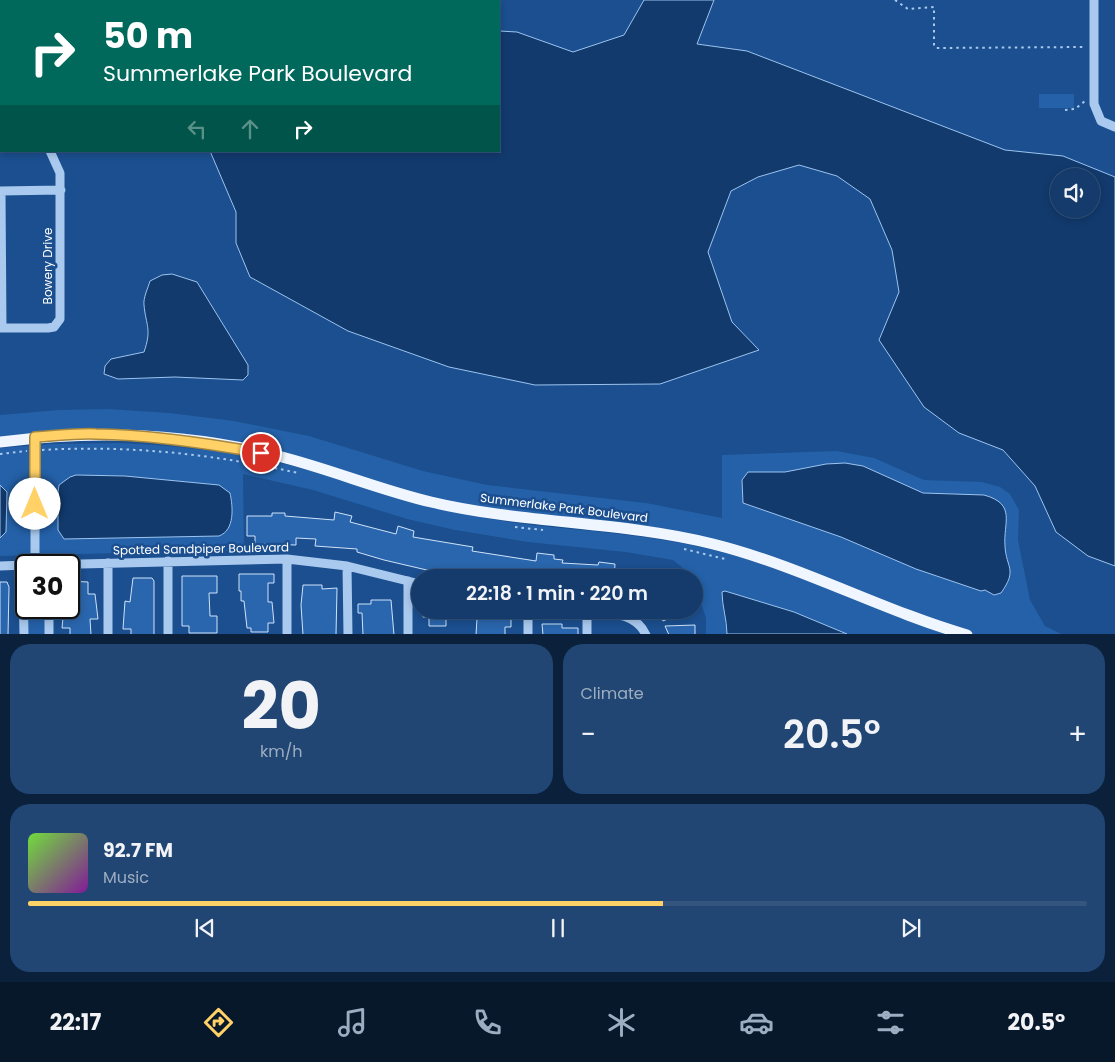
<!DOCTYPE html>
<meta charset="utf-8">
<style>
body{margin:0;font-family:Poppins,sans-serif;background:#214673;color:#f1f3f6;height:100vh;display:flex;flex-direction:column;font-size:19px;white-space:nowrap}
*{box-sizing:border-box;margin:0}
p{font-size:16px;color:#9dadc1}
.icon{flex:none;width:28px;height:28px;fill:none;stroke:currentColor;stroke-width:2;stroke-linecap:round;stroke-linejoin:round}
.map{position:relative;height:634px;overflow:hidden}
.side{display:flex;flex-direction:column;gap:10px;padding:10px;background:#0b203b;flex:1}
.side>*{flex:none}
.banner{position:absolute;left:0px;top:0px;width:500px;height:152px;box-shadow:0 2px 8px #0003,0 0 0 1px #33557e;background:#00695c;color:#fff;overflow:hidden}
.tools{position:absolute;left:1050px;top:168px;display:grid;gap:10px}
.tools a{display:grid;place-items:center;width:50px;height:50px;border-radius:50%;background:#143b6b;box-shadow:0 2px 8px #0003,0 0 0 1px #33557e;font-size:25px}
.speed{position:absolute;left:15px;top:554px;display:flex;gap:10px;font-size:25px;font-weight:700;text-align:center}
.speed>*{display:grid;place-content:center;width:65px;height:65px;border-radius:50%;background:#143b6b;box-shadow:0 2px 8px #0003,0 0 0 1px #33557e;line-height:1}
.speed .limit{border:2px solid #111;border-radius:8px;background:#fff;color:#111}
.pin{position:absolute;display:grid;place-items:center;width:42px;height:42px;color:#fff;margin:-21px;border:2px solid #fff;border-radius:50%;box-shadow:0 1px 5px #0007}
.me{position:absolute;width:55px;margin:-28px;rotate:0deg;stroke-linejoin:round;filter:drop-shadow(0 0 4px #0008)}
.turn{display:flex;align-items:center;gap:18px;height:105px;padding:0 20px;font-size:22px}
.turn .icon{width:65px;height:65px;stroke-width:2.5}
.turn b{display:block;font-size:35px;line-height:42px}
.lanes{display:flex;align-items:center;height:48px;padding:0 20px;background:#0003;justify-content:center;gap:25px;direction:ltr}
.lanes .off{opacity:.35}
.big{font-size:38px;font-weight:600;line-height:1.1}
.side .card{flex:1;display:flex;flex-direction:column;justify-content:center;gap:8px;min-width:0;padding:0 18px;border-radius:20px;background:#214673}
.side .dial{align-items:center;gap:0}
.dial b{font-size:65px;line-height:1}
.song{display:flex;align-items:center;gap:15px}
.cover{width:60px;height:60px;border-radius:8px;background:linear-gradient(135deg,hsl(100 70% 55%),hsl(290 70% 35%))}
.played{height:5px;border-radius:2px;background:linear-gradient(90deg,#ffd166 60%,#33557e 60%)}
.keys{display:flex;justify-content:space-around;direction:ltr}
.heat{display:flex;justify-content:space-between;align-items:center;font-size:28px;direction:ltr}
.side .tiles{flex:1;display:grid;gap:10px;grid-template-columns:1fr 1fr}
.card:last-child{grid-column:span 2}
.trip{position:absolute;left:411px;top:569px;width:292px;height:50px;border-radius:25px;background:#143b6b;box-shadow:0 2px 8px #0003,0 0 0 1px #33557e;font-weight:600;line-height:50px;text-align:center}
.menu{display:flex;height:80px;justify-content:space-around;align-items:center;background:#08182b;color:#9dadc1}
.menu .icon{width:35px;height:35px}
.menu .current{color:#ffd166}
.menu b{font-size:22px;color:#f1f3f6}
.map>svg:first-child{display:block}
.green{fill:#2461a8}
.water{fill:#123a6d;stroke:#9cc4f0;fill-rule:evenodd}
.building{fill:#2a66ad;stroke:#cfe3fa}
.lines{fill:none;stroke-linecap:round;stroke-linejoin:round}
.path{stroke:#a9c9ee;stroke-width:2;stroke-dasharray:2.5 4;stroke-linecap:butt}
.minor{stroke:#a9c9ee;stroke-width:9}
.major{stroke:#f0f6ff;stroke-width:11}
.route-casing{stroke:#a68842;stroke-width:12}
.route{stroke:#ffd166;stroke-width:9}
.labels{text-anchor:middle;stroke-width:5;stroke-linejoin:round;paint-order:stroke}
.street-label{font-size:12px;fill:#fff;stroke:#1b4f8f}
</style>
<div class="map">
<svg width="1115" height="635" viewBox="0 0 1115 635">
<rect width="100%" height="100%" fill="#1b4f8f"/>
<path class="green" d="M1039 94H1074V108H1039Z
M108 409 170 413 234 421 309 436 423 471 487 485 646 503 722 518V455L837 451 874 458 924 480 982 482 1000 487 1010 494 1019 510 1018 540 1030 600 1045 626 1061 634H967L713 544 499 516 277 456 153 437 0 442V415L59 410Z
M118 443C176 445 233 452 289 465 346 479 401 500 459 513 541 531 627 529 710 549 792 569 868 607 948 634H706V618L695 587V578L689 577 684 569 673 560 625 552 528 542 455 530 407 519 313 490 243 474 244 550 0 556V448L53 444Z
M28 608H46V634H28Z"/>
<path class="water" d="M0 0H440L442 1H1V10Z
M644 0H714L697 44 747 51 1005 150 1063 156 1115 177V566L1088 556 1056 532 1035 486 1003 450 959 433 924 407 879 340 899 292 892 250 870 199 837 176 799 165 758 177 731 191 708 252 732 322 759 350 660 384 535 385 449 367 348 331 250 277 236 243V212L210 151H499V31L517 32 573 52 624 35ZM1059 176H1091V209H1059Z
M172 274 197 282 248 365V375L243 380 175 377 118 379 104 374 105 366 111 359 144 352C152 329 146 326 144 305 143 298 148 288 150 281L162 275Z
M845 463 863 466 923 493 984 495C1017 504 1003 523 1005 546 1006 568 1018 569 1001 593L994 595 985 590 981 591 916 569 841 537 743 503 742 480 748 472H785L826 464Z
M76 475 125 476 219 485 230 493C233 507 235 530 219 536L64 539 58 530V492L59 485 70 477Z
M0 485 7 492 6 532 0 538Z
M725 591 794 612 847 634H727C727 620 722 606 722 592Z"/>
<path class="building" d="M335 512 352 516 350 522 396 534 398 526 414 531 413 537 473 547 472 551 536 561 537 553 554 555V559L563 560 562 563 598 565 599 562 615 564 614 578H499L480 574V578H461L384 560 357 552V549L315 546 316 539 296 538V545L255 544V536H247V516H272V513H285V516L334 520Z
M239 574H274V583H268V602H272L274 623H268V632H251V628H247L244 601H241V591H239Z
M182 576H217V593H209L210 616H217V633H189V626H182Z
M133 578H152L154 581V635H131V629H123L125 601 130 602Z
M69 581 88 582V594H95L98 619H90L91 635H70V628H62L64 608H69Z
M0 582H7L9 587 8 635H0Z
M303 585H322V589L337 588 336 635H303L301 605Z
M371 600H391L394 635H363L362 613H358V604H371Z
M422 610H446V626H429V617H423Z
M658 610H688L663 621Z
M477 618H511V627H505V635H476Z
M542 624H562V628H578V635H543Z
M695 625V635H669L665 626Z"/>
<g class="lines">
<path class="path" d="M895 0 908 9 934 7V46L936 48 1084 47
M1065 110 1075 109 1085 101
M42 450C129 445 213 454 298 473
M0 454 27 451
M515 527 543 530
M684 549 725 559"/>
<path class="minor" d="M1094 0V104L1101 121 1115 127
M0 131H1
M0 191 61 190
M1 191 2 328
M0 328H48L54 327 60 319V173L50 151
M35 437V565
M287 559V635
M108 563V635
M40 565 287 559 347 566 420 584
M0 566 26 565
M347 566 348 635
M49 608V635
M585 610C607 613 636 612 646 635
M587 610V635
M24 635 23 585 26 580
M168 635V561
M408 635V581
M528 635V610"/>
<path class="major" d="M0 442C92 430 188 433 278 456 330 469 380 490 431 502 524 524 621 521 713 544 801 566 881 610 967 635"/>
</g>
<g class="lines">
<defs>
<path id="route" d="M35 504V437C55 436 76 433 96 434 152 435 206 443 261 453"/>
</defs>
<use href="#route" class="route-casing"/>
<use href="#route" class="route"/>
</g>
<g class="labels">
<g class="street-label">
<text transform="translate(48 266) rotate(-90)" y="4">Bowery Drive</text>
<text transform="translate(564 508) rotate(7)" y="4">Summerlake Park Boulevard</text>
<text transform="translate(201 549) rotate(-1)" y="4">Spotted Sandpiper Boulevard</text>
</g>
</g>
</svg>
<div class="tools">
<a><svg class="icon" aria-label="sound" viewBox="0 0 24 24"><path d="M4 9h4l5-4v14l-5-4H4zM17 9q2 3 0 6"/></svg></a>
</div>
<div class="speed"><div class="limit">30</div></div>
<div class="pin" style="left:261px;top:453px;background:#d93025"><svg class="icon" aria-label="arrive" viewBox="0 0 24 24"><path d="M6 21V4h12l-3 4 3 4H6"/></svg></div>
<svg class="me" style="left:35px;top:504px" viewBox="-20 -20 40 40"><circle r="19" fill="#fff"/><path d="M0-13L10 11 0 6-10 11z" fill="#ffd166"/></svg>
<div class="trip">22:18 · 1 min · 220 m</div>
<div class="banner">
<div class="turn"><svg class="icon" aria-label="right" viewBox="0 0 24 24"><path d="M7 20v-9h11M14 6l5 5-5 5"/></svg><div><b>50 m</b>Summerlake Park Boulevard</div></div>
<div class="lanes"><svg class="icon off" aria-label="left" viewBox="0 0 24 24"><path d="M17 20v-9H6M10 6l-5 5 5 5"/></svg><svg class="icon off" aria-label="ahead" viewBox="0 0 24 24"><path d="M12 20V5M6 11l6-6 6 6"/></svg><svg class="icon" aria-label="right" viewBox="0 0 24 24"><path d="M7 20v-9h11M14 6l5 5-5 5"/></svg></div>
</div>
</div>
<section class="side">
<div class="tiles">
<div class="card dial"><b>20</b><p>km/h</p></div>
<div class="card"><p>Climate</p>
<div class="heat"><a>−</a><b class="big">20.5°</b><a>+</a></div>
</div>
<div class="card">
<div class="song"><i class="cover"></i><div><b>92.7 FM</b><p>Music</p></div></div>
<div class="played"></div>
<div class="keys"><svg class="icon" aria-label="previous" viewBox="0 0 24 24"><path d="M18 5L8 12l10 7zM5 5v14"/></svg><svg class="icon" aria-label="pause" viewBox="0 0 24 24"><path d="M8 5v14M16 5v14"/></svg><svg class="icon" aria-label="next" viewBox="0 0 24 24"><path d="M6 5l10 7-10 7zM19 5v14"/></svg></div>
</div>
</div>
</section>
<nav class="menu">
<b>22:17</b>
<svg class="icon current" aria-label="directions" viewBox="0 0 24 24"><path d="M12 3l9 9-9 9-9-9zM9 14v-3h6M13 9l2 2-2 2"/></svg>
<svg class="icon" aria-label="music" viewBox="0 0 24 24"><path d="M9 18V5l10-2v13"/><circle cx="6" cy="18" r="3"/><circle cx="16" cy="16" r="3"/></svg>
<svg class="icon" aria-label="phone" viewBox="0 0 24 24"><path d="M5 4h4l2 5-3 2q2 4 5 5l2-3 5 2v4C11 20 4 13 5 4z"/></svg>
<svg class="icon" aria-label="climate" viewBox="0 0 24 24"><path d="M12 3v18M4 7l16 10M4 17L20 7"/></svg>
<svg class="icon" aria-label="car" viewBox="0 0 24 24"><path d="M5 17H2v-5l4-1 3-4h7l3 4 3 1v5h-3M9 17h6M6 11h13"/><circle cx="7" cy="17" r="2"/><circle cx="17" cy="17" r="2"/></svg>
<svg class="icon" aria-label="filters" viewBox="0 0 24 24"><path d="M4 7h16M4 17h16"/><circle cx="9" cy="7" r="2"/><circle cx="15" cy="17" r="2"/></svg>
<b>20.5°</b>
</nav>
